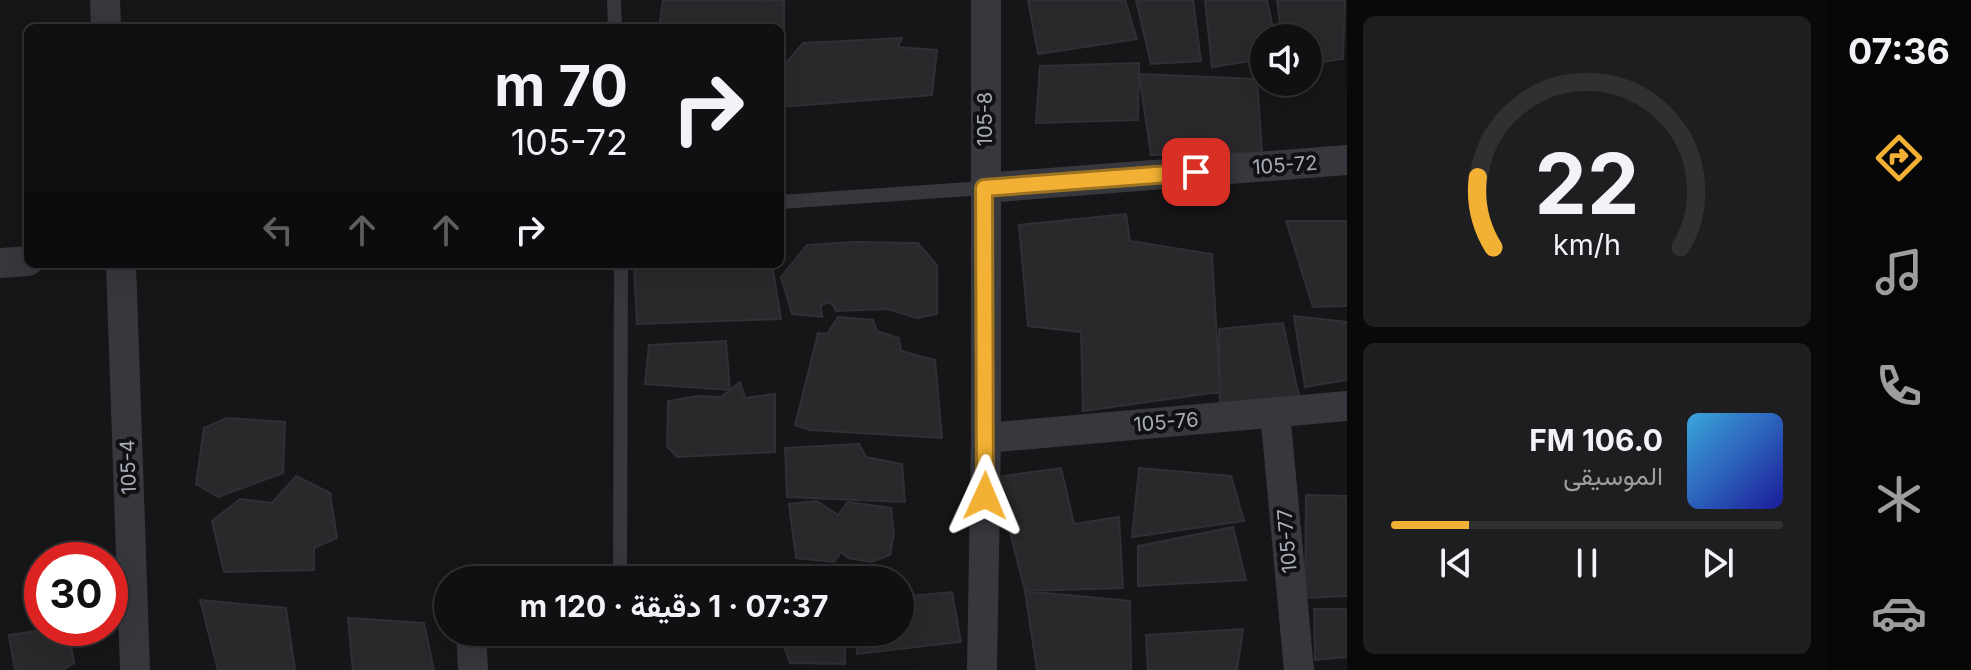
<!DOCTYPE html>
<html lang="ar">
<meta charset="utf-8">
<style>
body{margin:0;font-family:Inter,Vazirmatn,sans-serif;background:#1e1e20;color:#f1f3f6;direction:rtl;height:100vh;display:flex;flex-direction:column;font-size:30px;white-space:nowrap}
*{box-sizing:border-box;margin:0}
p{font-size:26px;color:#9c9d9f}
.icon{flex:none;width:44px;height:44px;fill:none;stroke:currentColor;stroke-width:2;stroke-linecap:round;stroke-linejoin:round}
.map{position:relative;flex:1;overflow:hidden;direction:ltr}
.side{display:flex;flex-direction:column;gap:16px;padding:16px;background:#09090a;width:480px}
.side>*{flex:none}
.hud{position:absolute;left:24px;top:24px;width:760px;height:244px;border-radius:12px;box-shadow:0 8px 32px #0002,0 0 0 2px #303032;direction:rtl;background:#101012;color:#f1f3f6;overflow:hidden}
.tools{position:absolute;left:1250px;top:24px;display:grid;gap:16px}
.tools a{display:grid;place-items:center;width:72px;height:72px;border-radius:50%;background:#101012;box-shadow:0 8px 32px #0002,0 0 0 2px #303032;font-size:40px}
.speed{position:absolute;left:24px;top:542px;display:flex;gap:16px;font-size:40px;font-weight:700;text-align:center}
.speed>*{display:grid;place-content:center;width:104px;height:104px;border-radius:50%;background:#101012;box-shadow:0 8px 32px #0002,0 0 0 2px #303032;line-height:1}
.speed .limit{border:12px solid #d22;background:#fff;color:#111}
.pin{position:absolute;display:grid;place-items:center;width:68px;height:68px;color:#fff;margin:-34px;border-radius:16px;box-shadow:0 4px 12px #0006}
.me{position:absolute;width:88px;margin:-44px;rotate:1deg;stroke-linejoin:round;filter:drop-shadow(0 0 6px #0008)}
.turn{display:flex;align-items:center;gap:28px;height:168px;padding:0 24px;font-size:36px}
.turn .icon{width:104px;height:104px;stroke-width:2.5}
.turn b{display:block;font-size:56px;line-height:68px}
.lanes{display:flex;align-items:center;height:76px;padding:0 24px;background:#0003;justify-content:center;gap:40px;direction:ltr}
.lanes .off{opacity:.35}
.side .widget{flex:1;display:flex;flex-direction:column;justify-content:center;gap:12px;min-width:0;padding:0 28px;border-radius:12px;background:#1e1e20}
.side .dial{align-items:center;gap:0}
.dial svg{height:208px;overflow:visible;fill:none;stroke:#303032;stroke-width:7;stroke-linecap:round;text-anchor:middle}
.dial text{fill:#f1f3f6;stroke:none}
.song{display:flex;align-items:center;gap:24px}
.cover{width:96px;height:96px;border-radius:12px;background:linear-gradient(135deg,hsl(200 70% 55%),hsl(240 70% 35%))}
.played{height:8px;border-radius:4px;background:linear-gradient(90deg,#f2b134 20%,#303032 20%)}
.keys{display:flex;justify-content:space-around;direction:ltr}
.trip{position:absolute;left:434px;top:566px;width:480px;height:80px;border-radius:40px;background:#101012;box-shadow:0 8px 32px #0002,0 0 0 2px #303032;font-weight:700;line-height:80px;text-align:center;direction:rtl}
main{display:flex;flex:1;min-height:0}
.tab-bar{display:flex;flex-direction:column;width:144px;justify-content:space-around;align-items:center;background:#060607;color:#9c9d9f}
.tab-bar .icon{width:56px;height:56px}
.tab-bar .selected{color:#f2b134}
.tab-bar b{font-size:36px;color:#f1f3f6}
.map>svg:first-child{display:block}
.building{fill:#29292c;stroke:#303034;stroke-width:2}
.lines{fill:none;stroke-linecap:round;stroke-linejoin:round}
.lane{stroke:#37383d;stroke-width:14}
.street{stroke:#37383d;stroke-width:30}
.route-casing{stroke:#9d7322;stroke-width:20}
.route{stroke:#f2b134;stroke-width:14}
.labels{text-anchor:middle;stroke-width:8;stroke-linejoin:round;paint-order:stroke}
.street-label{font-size:20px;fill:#a8adb8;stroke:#111113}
</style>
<main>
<nav class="tab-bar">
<b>07:36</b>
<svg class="icon selected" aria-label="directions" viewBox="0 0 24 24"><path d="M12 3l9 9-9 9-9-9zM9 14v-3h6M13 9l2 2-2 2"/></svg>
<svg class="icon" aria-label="music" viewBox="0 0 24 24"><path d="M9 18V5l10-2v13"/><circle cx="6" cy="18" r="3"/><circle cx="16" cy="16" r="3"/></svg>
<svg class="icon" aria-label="phone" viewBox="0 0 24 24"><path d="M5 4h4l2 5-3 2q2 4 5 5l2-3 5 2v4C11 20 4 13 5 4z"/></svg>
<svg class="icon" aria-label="climate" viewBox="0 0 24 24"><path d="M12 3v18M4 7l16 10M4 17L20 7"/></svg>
<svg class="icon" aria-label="car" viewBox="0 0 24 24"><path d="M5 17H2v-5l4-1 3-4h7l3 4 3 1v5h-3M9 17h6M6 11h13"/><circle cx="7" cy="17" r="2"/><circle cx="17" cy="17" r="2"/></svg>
</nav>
<section class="side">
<div class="widget dial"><svg viewBox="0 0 100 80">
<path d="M14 69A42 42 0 1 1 86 69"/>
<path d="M14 69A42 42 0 0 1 8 42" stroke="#f2b134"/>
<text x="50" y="56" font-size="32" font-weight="700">22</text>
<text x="50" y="72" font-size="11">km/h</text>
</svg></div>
<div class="widget">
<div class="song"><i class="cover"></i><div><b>106.0 FM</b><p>الموسيقى</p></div></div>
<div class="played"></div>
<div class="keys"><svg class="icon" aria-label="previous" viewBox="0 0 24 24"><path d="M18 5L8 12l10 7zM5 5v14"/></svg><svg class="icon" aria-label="pause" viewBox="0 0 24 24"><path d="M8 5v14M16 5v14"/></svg><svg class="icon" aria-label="next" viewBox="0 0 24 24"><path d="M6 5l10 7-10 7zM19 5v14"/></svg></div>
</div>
</section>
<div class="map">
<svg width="1347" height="670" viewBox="0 0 1347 670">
<rect width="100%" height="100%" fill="#161618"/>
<path class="building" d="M663 0H784V33H780V28H659Z
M1028 0H1125L1137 39 1038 54Z
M1136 0H1193L1201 61 1151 64Z
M1205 0H1267L1275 38H1264V59L1212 67Z
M1277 0H1345L1343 59 1308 64V38H1282Z
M902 38 898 47 937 50 932 95 782 107 780 70 803 43Z
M1139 63 1138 120 1036 123 1040 66Z
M1139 74 1257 79 1262 153 1151 155Z
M1126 214 1130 241 1212 254 1220 392 1083 411 1081 332 1028 326 1019 225Z
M1286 221H1347V306L1313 307Z
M855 242 918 243 937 265V314L917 318 888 309 836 311 831 302 821 305 822 317 792 314 781 277 807 245Z
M634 264H772L781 319 637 324Z
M1294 316 1347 322V380L1305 387Z
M838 317 873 320 877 331 899 338 901 351 935 360 942 438 810 430 795 425 818 333 827 334Z
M1283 323 1300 401 1220 406 1219 329Z
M726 341 730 390 645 384 649 345Z
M740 382 745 398 775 394V452L677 457 667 446 668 401 697 396 721 397Z
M227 418 285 422 283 473 218 497 196 484 204 428Z
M859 444 866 457 902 464 905 502 787 497 785 448Z
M1061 468 1074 524 1119 517 1123 588 1025 591 996 477Z
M1139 468 1231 476 1244 521 1132 537Z
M296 476 330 493 337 538 314 548V570L224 572 212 521 240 499 272 503Z
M1306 495 1347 496V596L1305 598Z
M817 501 838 515 848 502 891 508 894 534 890 555 871 562 848 558 841 552 834 562 796 558 789 504Z
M1233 527 1246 580 1138 586V546Z
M1025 591 1130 601 1131 670H1037Z
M952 592 961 642 857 654 856 632H900V597Z
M200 600 286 608 295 670H218Z
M1314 609H1347V657L1315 660Z
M348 618 424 623 434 670H353Z
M56 628H68L74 663 63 670H15L9 635Z
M1243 629 1237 670H1148L1146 635Z
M779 632H845V664L790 663Z"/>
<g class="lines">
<path class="lane" d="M614 0 615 28
M780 202 984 188
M620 580 621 264"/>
<path class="street" d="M105 0 106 28
M984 188 1347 160
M0 263 28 261
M121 264 135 670
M1275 412 1299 670
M986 438 1347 406
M471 632 473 670
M982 670 986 438V0"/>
</g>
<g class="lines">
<defs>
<path id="route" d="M985 496 984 188 1196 172"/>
</defs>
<use href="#route" class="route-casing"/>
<use href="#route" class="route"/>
</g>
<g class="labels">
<g class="street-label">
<text transform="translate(985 119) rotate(-90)" y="7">105-8</text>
<text transform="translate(1285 165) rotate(-4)" y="7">105-72</text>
<text transform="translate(1166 422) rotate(-5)" y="7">105-76</text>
<text transform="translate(128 467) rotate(-92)" y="7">105-4</text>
<text transform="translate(1287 541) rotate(-95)" y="7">105-77</text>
</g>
</g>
</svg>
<div class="tools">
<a><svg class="icon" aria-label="sound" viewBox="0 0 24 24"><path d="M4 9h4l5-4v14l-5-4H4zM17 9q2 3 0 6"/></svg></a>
</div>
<div class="speed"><div class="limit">30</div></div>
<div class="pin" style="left:1196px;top:172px;background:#d93025"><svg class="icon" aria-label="arrive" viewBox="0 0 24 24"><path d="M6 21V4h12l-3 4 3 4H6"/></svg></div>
<svg class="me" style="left:985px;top:496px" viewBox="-20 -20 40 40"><path d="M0-17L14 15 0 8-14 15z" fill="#f2b134" stroke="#fff" stroke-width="4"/></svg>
<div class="trip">07:37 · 1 دقيقة · 120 m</div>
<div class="hud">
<div class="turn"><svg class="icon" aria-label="right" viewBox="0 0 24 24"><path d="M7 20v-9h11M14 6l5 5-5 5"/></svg><div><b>70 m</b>105-72</div></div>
<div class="lanes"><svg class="icon off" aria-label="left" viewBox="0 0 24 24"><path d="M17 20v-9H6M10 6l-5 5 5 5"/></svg><svg class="icon off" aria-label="ahead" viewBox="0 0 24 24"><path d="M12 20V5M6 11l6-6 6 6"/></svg><svg class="icon off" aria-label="ahead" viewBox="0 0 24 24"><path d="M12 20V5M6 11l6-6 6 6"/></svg><svg class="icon" aria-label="right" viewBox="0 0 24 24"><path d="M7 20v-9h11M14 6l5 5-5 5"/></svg></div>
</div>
</div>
</main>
